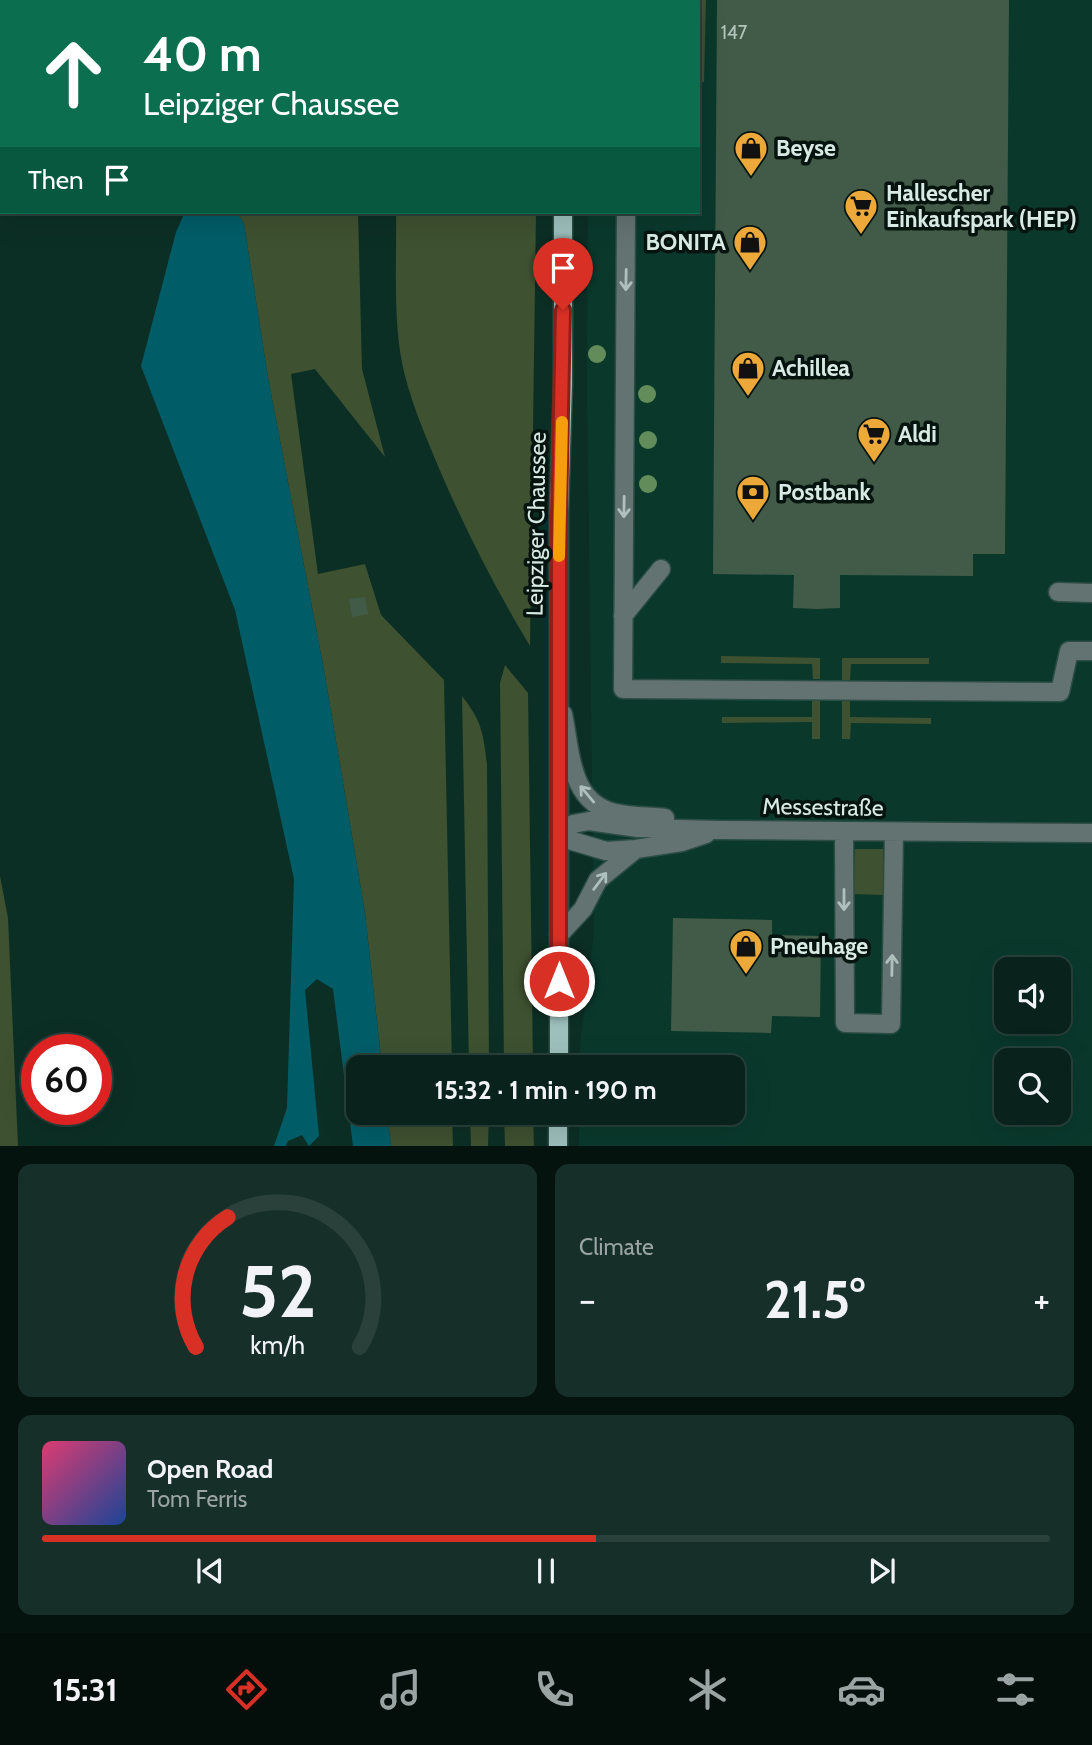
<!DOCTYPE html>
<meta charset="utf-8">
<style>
body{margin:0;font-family:Cabin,sans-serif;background:#172f29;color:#f1f3f6;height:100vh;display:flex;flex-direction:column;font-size:26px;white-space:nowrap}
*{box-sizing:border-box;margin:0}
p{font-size:23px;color:#99a4a3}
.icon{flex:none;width:38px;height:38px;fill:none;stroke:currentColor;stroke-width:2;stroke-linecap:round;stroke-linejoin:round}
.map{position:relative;height:1146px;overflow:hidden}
.side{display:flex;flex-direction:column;gap:18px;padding:18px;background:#05130f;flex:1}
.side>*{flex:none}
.hud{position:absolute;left:0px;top:0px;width:700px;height:214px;box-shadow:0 7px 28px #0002,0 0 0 2px #29403b;background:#0b6e4f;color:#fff;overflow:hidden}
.fabs{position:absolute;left:994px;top:957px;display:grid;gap:14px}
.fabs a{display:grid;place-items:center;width:77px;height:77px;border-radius:14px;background:#09231c;box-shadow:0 7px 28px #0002,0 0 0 2px #29403b;font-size:35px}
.speed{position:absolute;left:21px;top:1034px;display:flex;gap:14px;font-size:35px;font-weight:700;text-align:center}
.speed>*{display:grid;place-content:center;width:91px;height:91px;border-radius:50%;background:#09231c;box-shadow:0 7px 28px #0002,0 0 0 2px #29403b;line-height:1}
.speed .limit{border:10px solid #d22;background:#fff;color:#111}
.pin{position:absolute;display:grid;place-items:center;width:60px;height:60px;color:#fff;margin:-72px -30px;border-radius:50% 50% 50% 0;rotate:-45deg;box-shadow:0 0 7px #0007}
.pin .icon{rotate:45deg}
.me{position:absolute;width:77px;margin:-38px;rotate:0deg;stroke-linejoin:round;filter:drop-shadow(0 0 5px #0008)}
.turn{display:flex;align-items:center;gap:24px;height:147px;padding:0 28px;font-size:32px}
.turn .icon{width:91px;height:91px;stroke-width:2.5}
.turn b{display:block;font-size:49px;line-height:60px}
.then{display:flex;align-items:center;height:66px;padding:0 28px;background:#0003;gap:14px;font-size:26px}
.big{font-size:52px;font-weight:700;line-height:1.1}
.side .tile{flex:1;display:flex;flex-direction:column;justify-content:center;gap:10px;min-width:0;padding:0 24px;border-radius:14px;background:#172f29}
.side .dial{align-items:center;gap:0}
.dial svg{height:182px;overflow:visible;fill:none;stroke:#29403b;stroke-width:7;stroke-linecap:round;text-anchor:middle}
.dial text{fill:#f1f3f6;stroke:none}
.song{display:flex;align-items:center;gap:21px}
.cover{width:84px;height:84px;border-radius:10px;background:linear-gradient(135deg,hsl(340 70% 55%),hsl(220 70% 35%))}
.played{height:7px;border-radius:4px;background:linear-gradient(90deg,#d93025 55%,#29403b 55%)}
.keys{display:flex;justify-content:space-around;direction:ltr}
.heat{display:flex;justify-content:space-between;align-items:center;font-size:38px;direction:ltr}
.side .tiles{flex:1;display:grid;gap:18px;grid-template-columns:1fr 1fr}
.tile:last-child{grid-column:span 2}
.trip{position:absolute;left:346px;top:1055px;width:399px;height:70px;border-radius:14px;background:#09231c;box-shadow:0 7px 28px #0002,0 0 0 2px #29403b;font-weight:700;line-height:70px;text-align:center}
.menu{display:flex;height:112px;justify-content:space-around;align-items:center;background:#040e0b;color:#99a4a3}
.menu .icon{width:49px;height:49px}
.menu .active{color:#d93025}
.menu b{font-size:32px;color:#f1f3f6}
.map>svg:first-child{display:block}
.built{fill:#0a392c;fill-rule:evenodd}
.green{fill:#3e5130}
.water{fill:#005d68}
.building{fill:#425b48}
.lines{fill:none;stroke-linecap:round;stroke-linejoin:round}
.minor-casing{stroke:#2c4d43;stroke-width:21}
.major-casing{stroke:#2c4d43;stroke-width:21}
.minor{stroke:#637372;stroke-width:18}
.major{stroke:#9dc0bd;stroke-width:18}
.tree{fill:#628d5a}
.oneway{stroke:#aec0bb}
.route-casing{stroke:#8d1f18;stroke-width:18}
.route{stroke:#d93025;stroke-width:12}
.slow{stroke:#f59e0b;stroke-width:12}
.labels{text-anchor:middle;stroke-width:7;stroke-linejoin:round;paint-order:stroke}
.number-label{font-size:19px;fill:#b2c6bc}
.poi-label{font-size:23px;font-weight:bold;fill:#d7eae3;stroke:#06140f;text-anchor:start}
.street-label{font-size:23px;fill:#d7eae3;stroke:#06140f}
</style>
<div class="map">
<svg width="1092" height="1147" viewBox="0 0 1092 1147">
<rect width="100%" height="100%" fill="#0c2f25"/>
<path class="built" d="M590 0H1092V1146H579V1113H733V1068L580 1067V1046L594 933 587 386 588 212H698V2ZM1006 970H1059V1022H1006ZM1006 1060H1059V1113H1006Z"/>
<path class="green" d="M0 0H353V2H2V57Z
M645 0H706L704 82H698V2H643Z
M237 212H358L362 369 385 457 315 369 291 374 318 574 365 564 381 615 444 680 452 1067H382L365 913 324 670 268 378 244 224Z
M396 212H536L530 646C495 588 465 529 438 466 426 437 413 407 405 376 392 326 397 264 396 212Z
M721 656 820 658V679H813L812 664 721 663Z
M842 658H929V664H851L850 680H842Z
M505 665 528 693 533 1067H504L500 683Z
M462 696C482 722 483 732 487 764L489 1067H469Z
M812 700H820V739H812V722L722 723V717H812Z
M842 700H850V717L931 718V724L851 723 850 739H842Z
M855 849H883V895L853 894Z
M0 876 8 918 18 1146H0Z
M387 1113H452L453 1146H391Z
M470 1113H489L488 1146H471Z
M504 1113H533L534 1146H505Z"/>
<path class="water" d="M185 212H237L244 224 268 378 324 670 365 913 382 1067 359 1068V1113H387L391 1146H353L333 989 317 979 305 990 319 1136 309 1146 302 1135 288 1141 286 1146H274L287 1108 294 879 235 610 141 366 176 232Z"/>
<path class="building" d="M717 0H1009L1005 554H973V576L840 575V608L817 609 793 608 794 575 713 574Z
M365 597 368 614 352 617 349 599Z
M673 918 772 920V935L821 936 820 1017 772 1016 771 1033 671 1031Z"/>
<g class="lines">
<defs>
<path id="minor" d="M627 0V2
M626 212 623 689 1060 692 1069 651H1092
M1058 592 1092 593
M623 616 661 569
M563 714C571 751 569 803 616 813 632 817 649 816 665 818
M844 832 845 1023 891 1024 894 832
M636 849 606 851 559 837 573 824 589 821 638 828 720 830 1092 833
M559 935 583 909 598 880 636 849 682 842 706 834"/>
<path id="major" d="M563 2V0
M559 1068V513L563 384V212
M558 1147V1113"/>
</defs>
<use href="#minor" class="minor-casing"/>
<use href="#major" class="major-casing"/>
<use href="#minor" class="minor"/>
<use href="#major" class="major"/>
</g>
<g class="tree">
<circle cx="597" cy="354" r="9"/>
<circle cx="647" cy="394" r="9"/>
<circle cx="648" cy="440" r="9"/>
<circle cx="648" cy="484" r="9"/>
</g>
<defs><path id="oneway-shaft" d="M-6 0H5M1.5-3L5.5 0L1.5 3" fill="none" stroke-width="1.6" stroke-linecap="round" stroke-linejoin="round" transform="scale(1.75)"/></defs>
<g class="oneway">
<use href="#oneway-shaft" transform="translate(626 280) rotate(91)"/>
<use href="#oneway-shaft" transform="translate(624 507) rotate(91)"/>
<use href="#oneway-shaft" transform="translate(587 794) rotate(-130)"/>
<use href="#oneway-shaft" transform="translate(600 881) rotate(-53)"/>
<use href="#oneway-shaft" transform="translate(844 900) rotate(90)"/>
<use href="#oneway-shaft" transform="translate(892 965) rotate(-89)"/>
</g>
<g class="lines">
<defs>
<path id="route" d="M559 981V513L563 310"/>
</defs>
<use href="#route" class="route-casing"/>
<use href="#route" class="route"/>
<path class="slow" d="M559 556 562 422"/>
</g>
<defs>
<symbol id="shop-pin" viewBox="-11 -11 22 30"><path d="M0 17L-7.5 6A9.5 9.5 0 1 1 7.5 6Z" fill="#eca93a" stroke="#06140f"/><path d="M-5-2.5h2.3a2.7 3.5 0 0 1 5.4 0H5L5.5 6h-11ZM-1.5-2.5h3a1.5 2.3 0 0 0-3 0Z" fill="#111"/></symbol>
<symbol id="supermarket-pin" viewBox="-11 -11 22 30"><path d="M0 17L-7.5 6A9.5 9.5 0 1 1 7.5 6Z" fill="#eca93a" stroke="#06140f"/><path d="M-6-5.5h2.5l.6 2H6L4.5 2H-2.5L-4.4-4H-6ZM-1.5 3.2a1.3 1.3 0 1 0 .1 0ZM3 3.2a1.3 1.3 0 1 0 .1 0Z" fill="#111"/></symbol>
<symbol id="bank-pin" viewBox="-11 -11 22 30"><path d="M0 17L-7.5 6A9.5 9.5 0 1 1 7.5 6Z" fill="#eca93a" stroke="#06140f"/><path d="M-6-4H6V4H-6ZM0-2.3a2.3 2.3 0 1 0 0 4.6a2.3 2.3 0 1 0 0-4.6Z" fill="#111"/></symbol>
</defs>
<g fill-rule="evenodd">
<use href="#shop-pin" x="732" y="129" width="38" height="52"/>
<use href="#supermarket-pin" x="842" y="187" width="38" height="52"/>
<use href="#shop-pin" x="731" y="223" width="38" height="52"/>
<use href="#shop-pin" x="729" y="349" width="38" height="52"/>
<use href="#supermarket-pin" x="855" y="415" width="38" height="52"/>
<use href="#bank-pin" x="734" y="473" width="38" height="52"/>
<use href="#shop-pin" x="727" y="927" width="38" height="52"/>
</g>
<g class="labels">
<g class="number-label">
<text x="734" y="39">147</text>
</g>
<g class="poi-label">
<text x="776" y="156">Beyse</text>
<text x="886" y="201">Hallescher<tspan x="886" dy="26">Einkaufspark (HEP)</tspan></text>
<text x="726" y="250" text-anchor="end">BONITA</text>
<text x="772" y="376">Achillea</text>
<text x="898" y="442">Aldi</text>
<text x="778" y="500">Postbank</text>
<text x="770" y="954">Pneuhage</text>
</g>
<g class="street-label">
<text transform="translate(536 524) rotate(-89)" y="8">Leipziger Chaussee</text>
<text transform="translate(823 807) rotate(1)" y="8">Messestraße</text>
</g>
</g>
</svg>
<div class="fabs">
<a><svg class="icon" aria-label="sound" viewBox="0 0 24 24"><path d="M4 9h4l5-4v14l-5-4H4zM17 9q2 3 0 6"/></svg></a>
<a><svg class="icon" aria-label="search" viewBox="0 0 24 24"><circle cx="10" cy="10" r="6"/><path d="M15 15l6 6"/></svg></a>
</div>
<div class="speed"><div class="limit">60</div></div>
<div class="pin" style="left:563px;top:310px;background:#d93025"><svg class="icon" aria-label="arrive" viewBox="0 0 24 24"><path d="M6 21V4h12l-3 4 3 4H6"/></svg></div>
<svg class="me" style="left:559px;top:981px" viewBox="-20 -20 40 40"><circle r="17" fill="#d93025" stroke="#fff" stroke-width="3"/><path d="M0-11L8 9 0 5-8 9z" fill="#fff"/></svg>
<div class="trip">15:32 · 1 min · 190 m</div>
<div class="hud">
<div class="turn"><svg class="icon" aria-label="ahead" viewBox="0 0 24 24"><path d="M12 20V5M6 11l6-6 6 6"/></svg><div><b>40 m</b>Leipziger Chaussee</div></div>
<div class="then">Then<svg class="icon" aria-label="arrive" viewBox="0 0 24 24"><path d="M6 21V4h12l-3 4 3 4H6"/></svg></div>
</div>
</div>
<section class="side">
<div class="tiles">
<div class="tile dial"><svg viewBox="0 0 100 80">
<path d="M14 69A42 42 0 1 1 86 69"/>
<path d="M14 69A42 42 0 0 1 28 12" stroke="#d93025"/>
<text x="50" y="56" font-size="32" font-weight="700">52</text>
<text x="50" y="72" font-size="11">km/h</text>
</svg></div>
<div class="tile"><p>Climate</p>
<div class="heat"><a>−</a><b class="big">21.5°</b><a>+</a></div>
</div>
<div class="tile">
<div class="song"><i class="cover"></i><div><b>Open Road</b><p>Tom Ferris</p></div></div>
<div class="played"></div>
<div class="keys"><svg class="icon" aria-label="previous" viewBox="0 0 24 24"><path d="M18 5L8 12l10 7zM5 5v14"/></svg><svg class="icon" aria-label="pause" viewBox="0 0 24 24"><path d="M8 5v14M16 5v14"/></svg><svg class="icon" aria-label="next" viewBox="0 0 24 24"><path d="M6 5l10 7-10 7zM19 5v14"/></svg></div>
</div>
</div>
</section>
<nav class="menu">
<b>15:31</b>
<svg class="icon active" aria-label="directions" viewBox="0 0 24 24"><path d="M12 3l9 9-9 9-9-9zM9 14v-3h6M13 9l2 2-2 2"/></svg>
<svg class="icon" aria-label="music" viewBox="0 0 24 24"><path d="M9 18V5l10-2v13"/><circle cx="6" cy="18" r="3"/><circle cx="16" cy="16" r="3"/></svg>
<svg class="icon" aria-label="phone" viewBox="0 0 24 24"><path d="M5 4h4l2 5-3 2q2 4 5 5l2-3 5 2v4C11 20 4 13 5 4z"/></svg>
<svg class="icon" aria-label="climate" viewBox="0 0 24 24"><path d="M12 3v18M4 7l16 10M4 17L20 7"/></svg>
<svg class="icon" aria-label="car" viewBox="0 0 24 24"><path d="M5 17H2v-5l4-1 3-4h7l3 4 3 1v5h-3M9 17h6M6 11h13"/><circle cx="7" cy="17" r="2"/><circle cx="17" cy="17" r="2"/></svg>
<svg class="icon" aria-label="filters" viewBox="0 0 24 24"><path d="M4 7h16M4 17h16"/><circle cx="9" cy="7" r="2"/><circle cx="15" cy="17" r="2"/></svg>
</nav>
